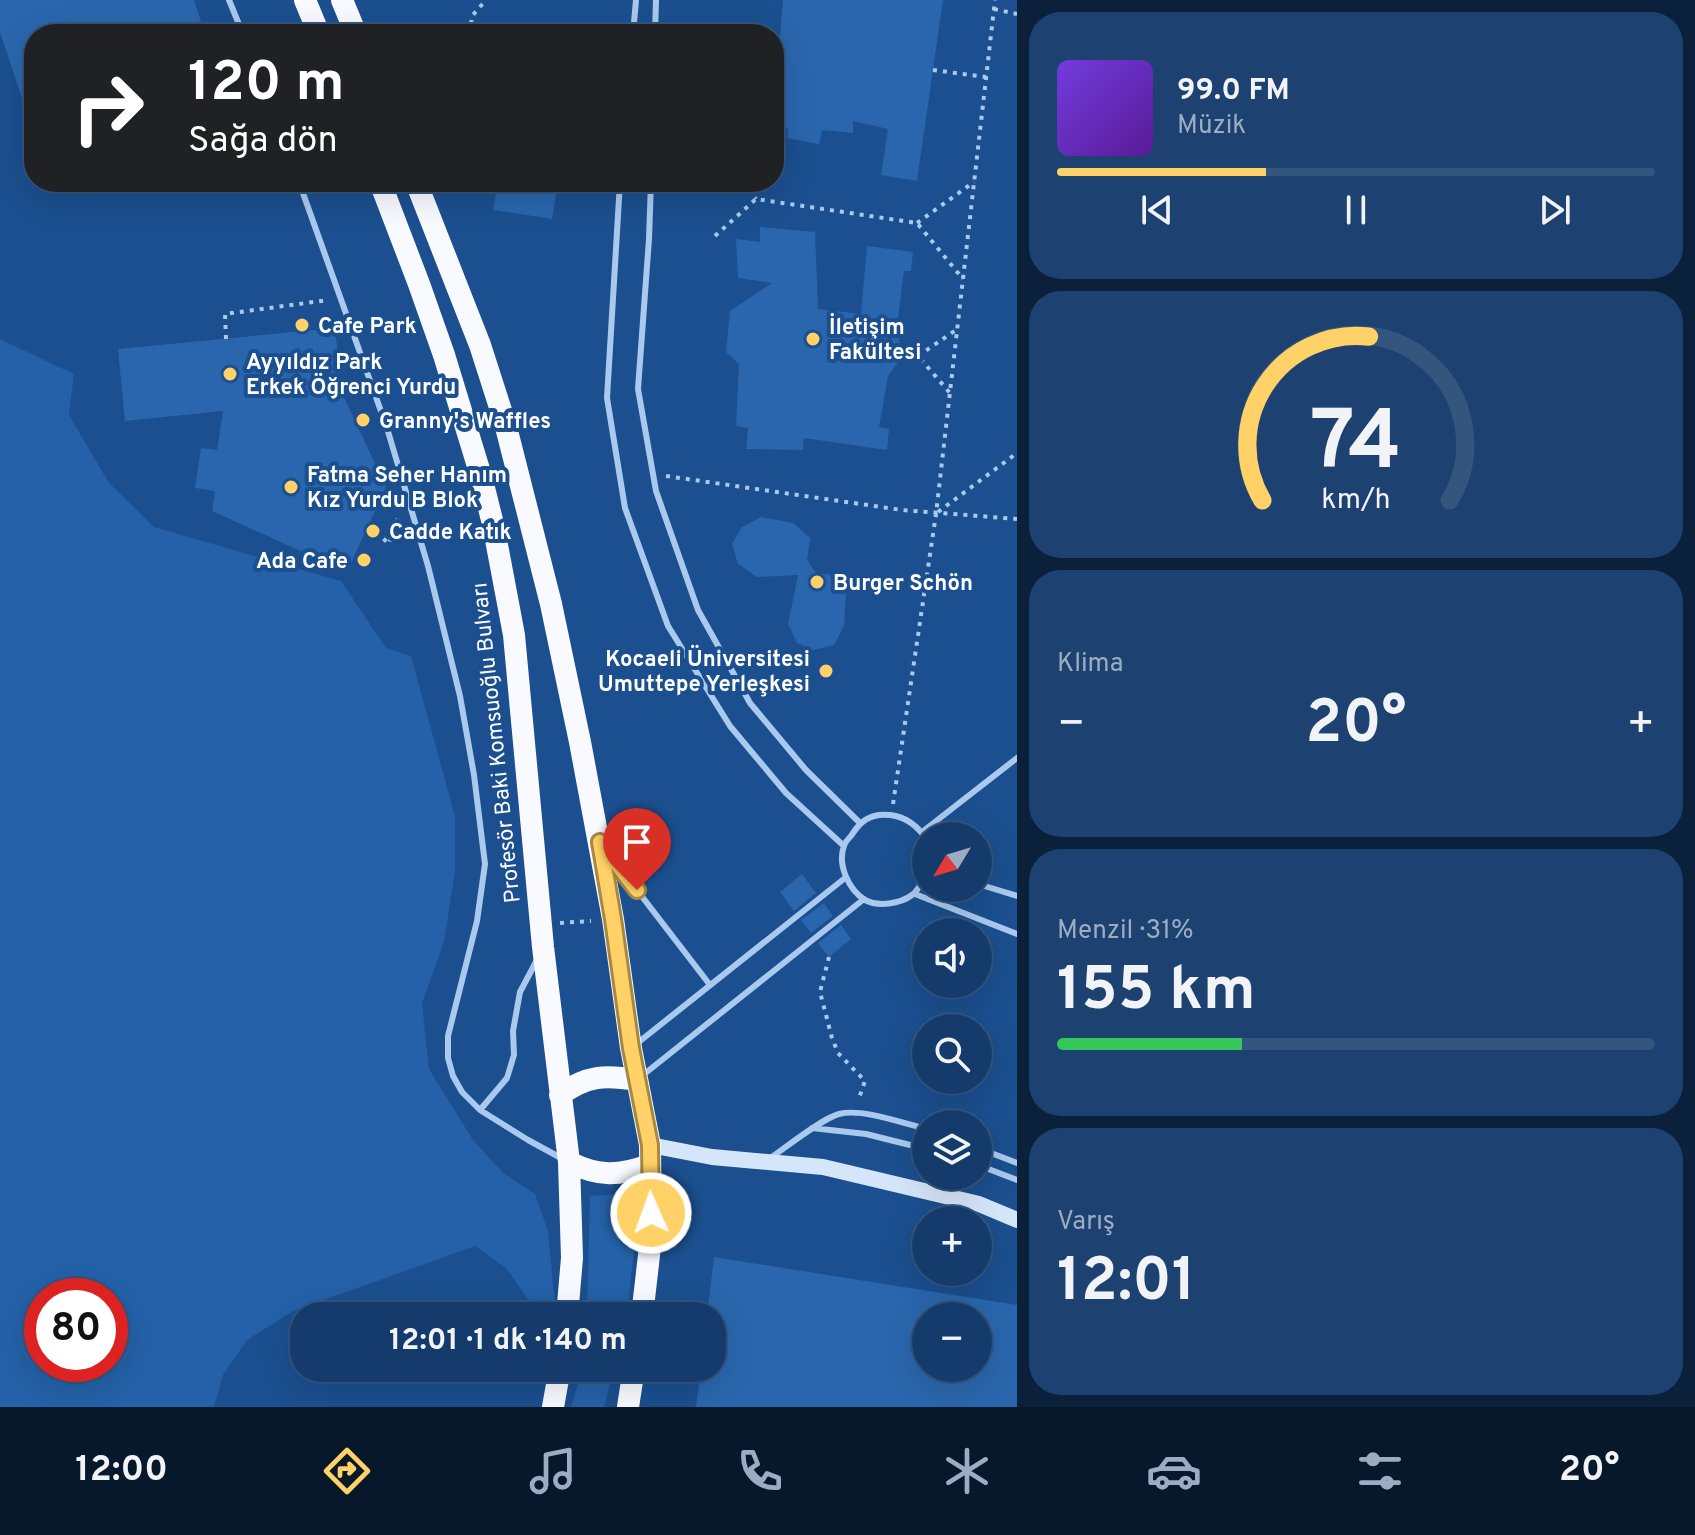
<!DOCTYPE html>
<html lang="tr">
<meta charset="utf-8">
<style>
body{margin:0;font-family:Overpass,sans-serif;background:#1d4271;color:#f1f3f6;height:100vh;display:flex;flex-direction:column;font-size:30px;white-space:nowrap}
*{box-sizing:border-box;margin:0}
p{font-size:26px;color:#9dadc1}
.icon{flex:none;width:44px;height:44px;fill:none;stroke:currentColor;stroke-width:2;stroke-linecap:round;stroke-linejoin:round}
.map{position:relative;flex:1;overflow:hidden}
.panel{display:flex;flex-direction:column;gap:12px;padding:12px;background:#0b203b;width:678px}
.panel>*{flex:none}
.top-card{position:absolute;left:24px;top:24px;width:760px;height:168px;border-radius:32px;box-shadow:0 8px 32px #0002,0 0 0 2px #33557e;background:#202124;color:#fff;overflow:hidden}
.needle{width:52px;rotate:232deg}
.tools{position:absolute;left:912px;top:822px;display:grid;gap:16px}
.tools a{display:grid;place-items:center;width:80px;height:80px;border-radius:50%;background:#143b6b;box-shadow:0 8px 32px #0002,0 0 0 2px #33557e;font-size:40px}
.speed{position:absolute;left:24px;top:1278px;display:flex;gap:16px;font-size:40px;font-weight:700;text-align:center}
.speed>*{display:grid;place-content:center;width:104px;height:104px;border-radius:50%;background:#143b6b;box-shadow:0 8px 32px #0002,0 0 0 2px #33557e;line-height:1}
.speed .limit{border:12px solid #d22;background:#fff;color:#111}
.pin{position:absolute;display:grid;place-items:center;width:68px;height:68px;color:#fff;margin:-82px -34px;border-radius:50% 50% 50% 0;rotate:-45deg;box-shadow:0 0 8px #0007}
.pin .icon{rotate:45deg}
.me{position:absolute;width:88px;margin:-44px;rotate:358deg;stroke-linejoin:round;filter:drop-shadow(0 0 6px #0008)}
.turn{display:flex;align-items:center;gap:28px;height:168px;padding:0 32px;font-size:36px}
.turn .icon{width:104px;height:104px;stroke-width:2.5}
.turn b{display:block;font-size:56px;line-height:68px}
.big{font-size:60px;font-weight:700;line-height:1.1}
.panel .tile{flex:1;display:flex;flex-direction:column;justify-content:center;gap:12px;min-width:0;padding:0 28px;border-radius:32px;background:#1d4271}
.panel .dial{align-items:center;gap:0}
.dial svg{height:208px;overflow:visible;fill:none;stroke:#33557e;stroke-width:7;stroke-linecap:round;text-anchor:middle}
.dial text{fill:#f1f3f6;stroke:none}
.song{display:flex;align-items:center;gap:24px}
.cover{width:96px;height:96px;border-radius:12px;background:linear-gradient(135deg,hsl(260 70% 55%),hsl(270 70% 35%))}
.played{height:8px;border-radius:4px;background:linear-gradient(90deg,#ffd166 35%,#33557e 35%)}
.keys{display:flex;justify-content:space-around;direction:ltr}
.heat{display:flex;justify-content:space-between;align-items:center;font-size:44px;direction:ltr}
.charge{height:12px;border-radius:6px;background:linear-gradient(90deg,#34c759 31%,#33557e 0)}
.trip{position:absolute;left:290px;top:1302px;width:436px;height:80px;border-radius:32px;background:#143b6b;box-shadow:0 8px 32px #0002,0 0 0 2px #33557e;font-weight:700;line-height:80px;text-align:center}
.menu{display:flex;height:128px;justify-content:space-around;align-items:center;background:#08182b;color:#9dadc1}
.menu .icon{width:56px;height:56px}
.menu .active{color:#ffd166}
.menu b{font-size:36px;color:#f1f3f6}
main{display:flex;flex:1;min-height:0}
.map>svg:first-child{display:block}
.green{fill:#2461a8;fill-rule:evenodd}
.building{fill:#2a66ad;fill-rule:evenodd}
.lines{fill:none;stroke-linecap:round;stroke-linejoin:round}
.path{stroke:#a9c9ee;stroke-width:4;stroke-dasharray:4 6;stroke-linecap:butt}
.service{stroke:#a9c9ee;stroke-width:6}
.secondary{stroke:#d6e6fa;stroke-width:16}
.trunk{stroke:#f8faff;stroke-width:22}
.route-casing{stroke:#a68842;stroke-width:20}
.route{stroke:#ffd166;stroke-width:14}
.poi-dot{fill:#ffd166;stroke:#1b4f8f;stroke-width:3}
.labels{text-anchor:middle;stroke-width:8;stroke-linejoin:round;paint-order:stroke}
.poi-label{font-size:22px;font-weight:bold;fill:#fff;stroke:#1b4f8f;text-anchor:start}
.street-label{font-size:22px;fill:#fff;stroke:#1b4f8f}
</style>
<main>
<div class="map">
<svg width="1017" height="1407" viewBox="0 0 1017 1407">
<rect width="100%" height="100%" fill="#1b4f8f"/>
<path class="green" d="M0 339 74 374 69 415 109 483 154 527 341 581 386 648 411 656 455 816V871L444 942 422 1003 429 1069 473 1140 503 1173 535 1194 548 1231 556 1316H540L507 1269 475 1246 293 1311 247 1340 223 1375 214 1407H0ZM42 1296H110V1364H42Z
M640 1193 627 1316H587L590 1196Z
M583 1368H614L604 1407H571Z"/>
<path class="building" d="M0 0H194L205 34H34V125H31L0 32Z
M783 0H943L917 181 881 175 888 129 853 121V133L822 130 819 144 787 138 788 128 774 126V72H777Z
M498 182H558L552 219 493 210Z
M760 227 815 232 818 309 861 314 867 246 913 252 911 271H904L897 327 902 357 888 376 879 427 889 429 887 450 804 438 803 450 746 449 748 428 736 426 739 364 726 352 730 311 772 283 738 278 736 239 760 242Z
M335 328 342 393 386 487 347 572 212 511 215 491 195 488 201 448 217 450 223 411 125 421 118 349Z
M761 517 793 523 810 538 807 560 816 573 841 576 846 591 844 626 834 645 813 650 797 643 788 624 798 575 757 577 738 564 732 544 742 527Z
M802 874 816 893 794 911 780 892Z
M824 903 833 916 811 933 801 920Z
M841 925 851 939 829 957 818 943Z
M714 1257 1017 1305V1407H696L701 1368H712V1316H707ZM926 1316H978V1368H926Z"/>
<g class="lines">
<path class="path" d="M994 9 1017 14
M470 34 472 16 486 0
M933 70 986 77
M742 182 756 199
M917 223 974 182
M715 236 756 199 917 223 963 279
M226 339 225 314 328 300
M902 354 918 356 950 393
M918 356 956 330
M666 476 902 510 1017 519
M938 512 1017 453
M369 525 389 544 399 514
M841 576 925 585
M893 804 936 514 995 0
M560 923 591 921
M829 957 820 992 832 1038 838 1053 865 1081 858 1101"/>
<path class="service" d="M229 0 243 34
M633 34 636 0
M655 34 656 0
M299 182 387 428 428 566 460 696 474 775 485 864 477 921 448 1036V1058L453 1076 462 1092 480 1110 528 1140 561 1158
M620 182 607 398 625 508 668 626 730 726 786 793 844 846
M651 182 649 239 638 389 656 491 698 610 750 703 806 770 860 823
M922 832 1017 758
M926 838C914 822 900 813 879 815 865 817 858 825 851 836 848 839 845 842 844 846 837 865 849 890 865 900 878 907 900 904 912 895 918 891 922 882 926 875
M610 855 710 985
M978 884 1017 896
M915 894 1017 934
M635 1045 845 878
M643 1075 864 899
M480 1110 507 1078 514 1055 513 1031 520 992 538 958
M812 1128 866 1134 926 1149
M978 1148 1017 1163
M769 1159C785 1148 821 1119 839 1114 862 1108 902 1123 926 1129
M978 1165 1017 1180"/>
<path class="secondary" d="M650 1145 712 1157 823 1167 979 1204 1017 1220"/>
<path class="trunk" d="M305 0 319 34
M342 0 356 34
M380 182 419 284 444 355 481 476 493 524 514 635 543 947 569 1162 572 1258 567 1316
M416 182 480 345 505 423 551 604 580 742 613 919 631 1048 650 1145 651 1238 642 1316
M560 1095C587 1075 605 1075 637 1080
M569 1162C599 1177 619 1176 649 1165
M553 1407 560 1368
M628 1407 634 1368"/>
</g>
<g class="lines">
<defs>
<path id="route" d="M637 890 600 842 613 919 631 1048 650 1145 651 1213"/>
</defs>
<use href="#route" class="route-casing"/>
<use href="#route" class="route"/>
</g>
<g class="poi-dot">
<circle cx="302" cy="325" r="8"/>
<circle cx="813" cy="339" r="8"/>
<circle cx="230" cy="374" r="8"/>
<circle cx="363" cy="420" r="8"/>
<circle cx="291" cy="487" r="8"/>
<circle cx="373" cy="531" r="8"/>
<circle cx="364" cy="560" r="8"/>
<circle cx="817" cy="582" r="8"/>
<circle cx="826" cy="671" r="8"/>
</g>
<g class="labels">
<g class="poi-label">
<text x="318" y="333">Cafe Park</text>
<text x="829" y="334">İletişim<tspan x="829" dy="25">Fakültesi</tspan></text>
<text x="246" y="369">Ayyıldız Park<tspan x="246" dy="25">Erkek Öğrenci Yurdu</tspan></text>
<text x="379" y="428">Granny's Waffles</text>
<text x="307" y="482">Fatma Seher Hanım<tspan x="307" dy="25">Kız Yurdu B Blok</tspan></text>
<text x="389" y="539">Cadde Katık</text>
<text x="348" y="568" text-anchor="end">Ada Cafe</text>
<text x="833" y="590">Burger Schön</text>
<text x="810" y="666" text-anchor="end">Kocaeli Üniversitesi<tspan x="810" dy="25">Umuttepe Yerleşkesi</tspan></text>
</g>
<g class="street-label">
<text transform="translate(495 743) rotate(-96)" y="8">Profesör Baki Komsuoğlu Bulvarı</text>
</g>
</g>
</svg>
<div class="tools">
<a><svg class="needle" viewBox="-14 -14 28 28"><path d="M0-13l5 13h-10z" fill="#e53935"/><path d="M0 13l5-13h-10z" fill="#9dadc1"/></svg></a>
<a><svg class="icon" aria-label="sound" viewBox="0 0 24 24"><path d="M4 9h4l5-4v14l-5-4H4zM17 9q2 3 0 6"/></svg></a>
<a><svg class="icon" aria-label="search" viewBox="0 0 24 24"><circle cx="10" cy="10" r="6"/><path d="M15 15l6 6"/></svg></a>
<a><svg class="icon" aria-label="layers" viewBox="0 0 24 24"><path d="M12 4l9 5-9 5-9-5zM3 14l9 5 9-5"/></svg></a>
<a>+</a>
<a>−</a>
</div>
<div class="speed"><div class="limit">80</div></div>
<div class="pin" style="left:637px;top:890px;background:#d93025"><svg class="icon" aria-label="arrive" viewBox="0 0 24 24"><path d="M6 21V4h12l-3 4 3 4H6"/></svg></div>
<svg class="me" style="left:651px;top:1213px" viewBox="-20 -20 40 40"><circle r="17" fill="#ffd166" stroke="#fff" stroke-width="3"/><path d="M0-11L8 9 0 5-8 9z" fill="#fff"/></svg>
<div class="trip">12:01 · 1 dk · 140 m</div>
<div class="top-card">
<div class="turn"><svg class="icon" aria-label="right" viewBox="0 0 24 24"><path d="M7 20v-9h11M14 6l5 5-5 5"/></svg><div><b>120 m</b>Sağa dön</div></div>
</div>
</div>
<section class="panel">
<div class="tile">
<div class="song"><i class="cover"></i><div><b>99.0 FM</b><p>Müzik</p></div></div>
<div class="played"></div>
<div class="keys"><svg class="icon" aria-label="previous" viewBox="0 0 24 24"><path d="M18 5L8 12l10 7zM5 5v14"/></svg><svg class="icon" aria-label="pause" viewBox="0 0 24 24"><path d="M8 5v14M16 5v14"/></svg><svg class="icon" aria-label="next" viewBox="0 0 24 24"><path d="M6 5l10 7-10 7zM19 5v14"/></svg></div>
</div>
<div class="tile dial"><svg viewBox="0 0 100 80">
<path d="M14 69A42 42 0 1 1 86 69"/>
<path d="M14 69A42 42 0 0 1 55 6" stroke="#ffd166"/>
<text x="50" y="56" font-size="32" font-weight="700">74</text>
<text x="50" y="72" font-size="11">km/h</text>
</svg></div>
<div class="tile"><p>Klima</p>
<div class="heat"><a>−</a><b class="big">20°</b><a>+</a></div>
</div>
<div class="tile"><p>Menzil · 31%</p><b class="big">155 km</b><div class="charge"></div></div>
<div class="tile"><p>Varış</p><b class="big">12:01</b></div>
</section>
</main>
<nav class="menu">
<b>12:00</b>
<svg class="icon active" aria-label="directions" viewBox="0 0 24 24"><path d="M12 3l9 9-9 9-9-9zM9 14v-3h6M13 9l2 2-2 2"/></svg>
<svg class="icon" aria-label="music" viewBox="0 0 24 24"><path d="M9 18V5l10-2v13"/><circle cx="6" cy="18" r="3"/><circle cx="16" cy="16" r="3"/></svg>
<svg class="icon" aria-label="phone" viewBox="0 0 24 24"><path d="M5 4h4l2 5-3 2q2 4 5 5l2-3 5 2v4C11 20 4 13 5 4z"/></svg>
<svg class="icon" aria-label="climate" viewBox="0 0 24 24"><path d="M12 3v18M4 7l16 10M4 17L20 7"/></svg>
<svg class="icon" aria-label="car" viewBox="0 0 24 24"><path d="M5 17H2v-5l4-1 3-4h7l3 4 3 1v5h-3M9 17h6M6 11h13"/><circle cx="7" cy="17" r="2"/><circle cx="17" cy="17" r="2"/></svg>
<svg class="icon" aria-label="filters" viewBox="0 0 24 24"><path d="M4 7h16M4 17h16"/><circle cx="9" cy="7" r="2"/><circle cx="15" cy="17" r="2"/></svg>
<b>20°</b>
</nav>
